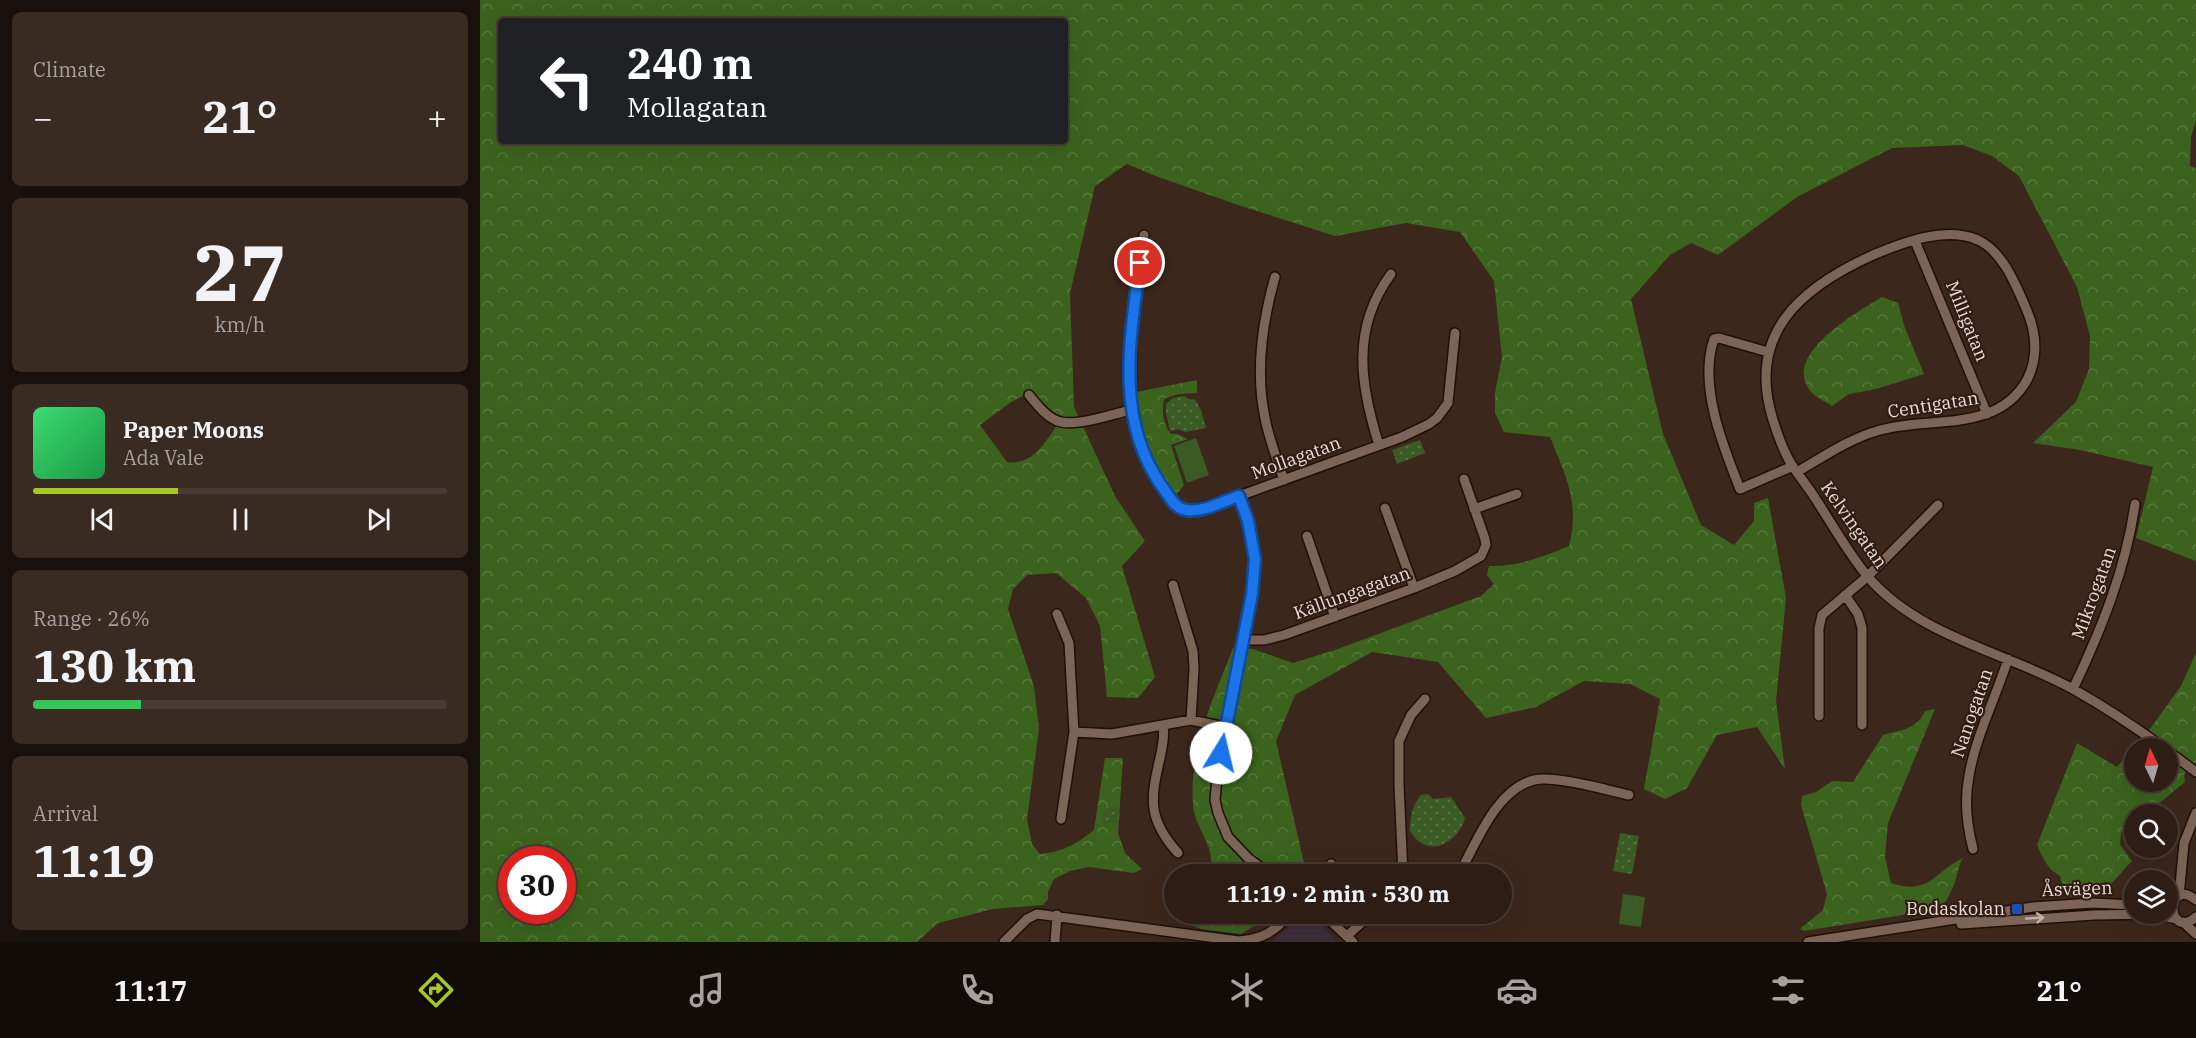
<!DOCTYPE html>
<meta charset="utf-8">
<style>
body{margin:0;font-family:"IBM Plex Serif",serif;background:#392a22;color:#f1f3f6;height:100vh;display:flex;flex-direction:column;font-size:22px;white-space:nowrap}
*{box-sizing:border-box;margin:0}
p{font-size:20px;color:#a7a2a0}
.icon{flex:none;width:33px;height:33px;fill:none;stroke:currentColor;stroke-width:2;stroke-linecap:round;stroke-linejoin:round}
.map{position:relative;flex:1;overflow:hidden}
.drawer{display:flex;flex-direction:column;gap:12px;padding:12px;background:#19100c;width:480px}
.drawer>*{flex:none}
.top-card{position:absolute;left:18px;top:18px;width:570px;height:126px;border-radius:6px;box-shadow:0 6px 24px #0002,0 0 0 2px #483b34;background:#202124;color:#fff;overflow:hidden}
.needle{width:39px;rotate:355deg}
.buttons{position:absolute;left:1644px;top:738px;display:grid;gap:12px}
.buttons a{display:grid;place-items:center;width:54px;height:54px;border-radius:50%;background:#2d1d15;box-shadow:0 6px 24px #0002,0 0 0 2px #483b34;font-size:30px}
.speed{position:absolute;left:18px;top:846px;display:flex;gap:12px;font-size:30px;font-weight:700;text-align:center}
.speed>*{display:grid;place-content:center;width:78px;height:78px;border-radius:50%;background:#2d1d15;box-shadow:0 6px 24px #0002,0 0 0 2px #483b34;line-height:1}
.speed .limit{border:9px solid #d22;background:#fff;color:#111}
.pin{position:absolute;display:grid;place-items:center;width:51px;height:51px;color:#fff;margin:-26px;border:3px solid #fff;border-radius:50%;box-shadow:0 2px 6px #0007}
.me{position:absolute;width:66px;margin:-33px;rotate:9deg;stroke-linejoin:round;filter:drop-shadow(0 0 4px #0008)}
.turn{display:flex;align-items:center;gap:21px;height:126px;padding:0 30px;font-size:27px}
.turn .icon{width:78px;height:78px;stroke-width:2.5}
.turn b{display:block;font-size:42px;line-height:51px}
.big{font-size:45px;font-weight:700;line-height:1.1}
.drawer .tile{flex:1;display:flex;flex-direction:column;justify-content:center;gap:9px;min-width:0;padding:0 21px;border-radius:9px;background:#392a22}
.drawer .dial{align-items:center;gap:0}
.dial b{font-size:78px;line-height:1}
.song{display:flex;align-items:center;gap:18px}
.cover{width:72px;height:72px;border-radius:9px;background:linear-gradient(135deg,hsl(140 70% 55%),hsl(140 70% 35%))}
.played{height:6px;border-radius:3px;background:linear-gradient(90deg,#a5c822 35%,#483b34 35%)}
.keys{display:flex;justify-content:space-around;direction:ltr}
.heat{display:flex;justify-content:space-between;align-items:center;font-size:33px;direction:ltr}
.charge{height:9px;border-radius:4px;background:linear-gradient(90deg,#34c759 26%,#483b34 0)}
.trip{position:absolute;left:684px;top:864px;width:348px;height:60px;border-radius:30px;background:#2d1d15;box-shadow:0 6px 24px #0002,0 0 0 2px #483b34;font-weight:700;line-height:60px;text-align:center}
.tab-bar{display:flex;height:96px;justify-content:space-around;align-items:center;background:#120c08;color:#a7a2a0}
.tab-bar .icon{width:42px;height:42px}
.tab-bar .current{color:#a5c822}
.tab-bar b{font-size:27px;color:#f1f3f6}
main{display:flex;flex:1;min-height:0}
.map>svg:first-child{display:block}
.education{fill:#3e2e3a}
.grass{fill:#3a5b24}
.forest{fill:url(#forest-crowns);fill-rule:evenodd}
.park{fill:url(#park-dots)}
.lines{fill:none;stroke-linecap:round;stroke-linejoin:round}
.minor-casing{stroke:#220f06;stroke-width:12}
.minor{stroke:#7c6458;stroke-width:9}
.oneway{stroke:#c3b1a9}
.route-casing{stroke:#114b97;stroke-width:15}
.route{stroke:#1a73e8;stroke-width:10}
.transit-dot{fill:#1a4fb4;stroke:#311d13;stroke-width:2}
.labels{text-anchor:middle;stroke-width:4.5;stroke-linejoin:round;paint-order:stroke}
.street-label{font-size:18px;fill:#e9dbd5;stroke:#311d13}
.poi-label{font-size:18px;fill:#e9dbd5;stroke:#311d13;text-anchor:end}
</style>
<main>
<section class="drawer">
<div class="tile"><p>Climate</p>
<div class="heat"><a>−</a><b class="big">21°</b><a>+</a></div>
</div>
<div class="tile dial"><b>27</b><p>km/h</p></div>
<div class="tile">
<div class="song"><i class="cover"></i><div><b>Paper Moons</b><p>Ada Vale</p></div></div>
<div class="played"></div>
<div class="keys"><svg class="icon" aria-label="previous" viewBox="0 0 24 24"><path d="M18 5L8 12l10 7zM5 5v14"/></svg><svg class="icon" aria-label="pause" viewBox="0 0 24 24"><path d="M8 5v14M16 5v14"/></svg><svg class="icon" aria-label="next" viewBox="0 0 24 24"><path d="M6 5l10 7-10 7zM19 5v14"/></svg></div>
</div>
<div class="tile"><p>Range · 26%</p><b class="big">130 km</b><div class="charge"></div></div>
<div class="tile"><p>Arrival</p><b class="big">11:19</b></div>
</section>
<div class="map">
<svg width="1716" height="942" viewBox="0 0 1716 942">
<defs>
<pattern id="forest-crowns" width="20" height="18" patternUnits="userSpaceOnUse" patternTransform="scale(1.5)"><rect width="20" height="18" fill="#3b631d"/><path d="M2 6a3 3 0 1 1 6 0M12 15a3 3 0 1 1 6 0" fill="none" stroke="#57793d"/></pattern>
<pattern id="park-dots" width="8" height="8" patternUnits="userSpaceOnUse" patternTransform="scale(1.5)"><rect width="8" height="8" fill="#3a5b24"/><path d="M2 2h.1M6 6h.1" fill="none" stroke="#567243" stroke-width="1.8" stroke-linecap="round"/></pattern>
</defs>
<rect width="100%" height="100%" fill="#3c271c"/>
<path class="education" d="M823 914 833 915 857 942H792Z"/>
<path class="grass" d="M716 438 729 475 707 483 694 446Z
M1143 894 1165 897 1161 927 1139 924Z"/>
<path class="forest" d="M0 0H1716V120L1711 137 1710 166 1716 168V561L1656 538 1673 467 1600 450 1553 443 1596 402 1609 369 1610 336 1597 287 1539 176 1512 156 1483 145 1412 148 1317 197 1238 255 1211 243 1190 255 1151 299 1183 434 1221 525 1254 545 1274 521V503L1288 498 1306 598 1296 701 1305 769 1277 727 1237 735 1207 788 1185 799 1164 789 1180 699 1150 684 1104 681 1056 707 1006 718 958 662 892 652 815 695 796 741 824 863 820 874H728C740 850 714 829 713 804 709 747 733 700 753 648L773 649 813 663 855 650 1001 596 1014 584 1007 575 1009 566C1038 567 1062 557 1089 546 1100 503 1086 476 1070 437L1024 432 1015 413V393L1022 357 1014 281 980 232 926 223 855 236 758 205 673 175 647 164 615 186 590 293 594 407 635 496 665 541 642 566 675 677 658 698 627 697 620 626 606 598 576 573 547 575 533 589 528 609 554 686 559 729 547 819 552 844 560 854C582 852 597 844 614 830L625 758H643L638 833 645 853 662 869 654 873 609 867 590 871 574 879 568 891V899L563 905 513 909 458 923 437 942H0ZM21 21H585V141H21ZM551 392 563 407 580 421C566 440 554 466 527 462L500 425 531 402ZM32 860H82V910H32Z
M1402 297 1418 303 1425 328 1444 374 1396 389 1369 394 1352 406C1343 400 1332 396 1327 386 1308 351 1379 311 1402 297Z
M717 380V393L698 394 684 399C682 411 682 423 691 434H697L708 439 691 445 704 485 696 495 674 462 663 429 656 392Z
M1716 653V768L1711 765 1704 775 1705 782 1666 814H1654V823L1641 833 1640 845 1652 861C1627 887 1626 898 1586 896L1580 876C1567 869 1563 858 1557 845L1597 743 1637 767 1670 729 1701 686ZM1654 748H1688V782H1654Z
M1455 709 1408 823 1405 857 1411 883C1449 896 1454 872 1483 858 1478 866 1478 873 1475 882 1471 892 1467 901 1460 909L1324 931 1320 929 1343 910 1347 894 1321 805 1322 796 1336 792 1352 781 1373 782 1403 735C1420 730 1437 730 1445 711Z
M704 914H793L761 934 721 929 703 921Z"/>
<path class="park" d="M704 396 711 400 715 399 721 410 726 428 705 432 698 429 690 431 686 412V404L693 398Z
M940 440 945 453 917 464 912 450Z
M948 794 953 799 971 797 985 818C981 836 958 855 940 842 936 840 933 835 930 831 930 817 932 806 941 795Z
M637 806 640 815 638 822 621 825 622 816 626 807Z
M1140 833 1159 836 1152 874 1133 871Z"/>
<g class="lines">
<defs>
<path id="minor" d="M664 235 652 326 651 410 662 451 669 467 694 504 703 509 713 510 759 496 922 437 949 424 957 418 968 403 975 333
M1435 241 1507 414
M795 277C782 323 775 371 785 418 789 439 797 460 804 480
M1288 352 1239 338 1234 339C1218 385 1243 446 1260 489L1313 466
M549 395C557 405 568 419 581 422 599 426 632 414 651 410
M899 445C880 385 871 328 911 274
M1317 472C1343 457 1369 439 1397 431 1447 415 1516 435 1547 380 1559 356 1556 330 1545 306 1535 283 1522 251 1498 240 1465 226 1424 242 1393 255 1320 288 1266 334 1293 420 1298 436 1304 453 1313 467 1320 477 1328 487 1335 498 1352 524 1368 553 1388 577 1441 638 1526 652 1593 689 1625 707 1655 727 1684 748
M759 496 768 521 775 559 772 594 738 767 735 800 738 813 748 837 769 859 790 874
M905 508 934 588
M994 509 1037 494
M827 536 855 617
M693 585 713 651 714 669 711 720
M1365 595 1378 614 1382 628V725
M577 614 589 643 594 732 632 734 711 720 745 727
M762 640H784L804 635 934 588 975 571 1001 556 1006 545 1005 539 984 479
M1593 689C1621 630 1646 569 1655 504
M1339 716V628L1342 615 1388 576 1458 505
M683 726C685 736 682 749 680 758 670 800 668 820 698 853
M1688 751 1716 772
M581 819 594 732
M1493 849C1487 826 1484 801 1489 776 1495 738 1516 697 1528 659
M851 864 854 874
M923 874 919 785V741L931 715 945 699
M979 874C996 844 1016 789 1054 780 1074 775 1127 790 1149 795
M1699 896 1704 843 1716 813
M1716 900C1685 875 1686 942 1716 917
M843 914 873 942
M1703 922 1716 934
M1481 924 1614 915 1673 914 1697 919
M868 935 891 914
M524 942 547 919 557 914 759 941C782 939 795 932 809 914
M575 942 577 915
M1328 942 1553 907 1613 903 1654 905"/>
</defs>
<use href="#minor" class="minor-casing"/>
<use href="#minor" class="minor"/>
</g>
<defs><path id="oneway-shaft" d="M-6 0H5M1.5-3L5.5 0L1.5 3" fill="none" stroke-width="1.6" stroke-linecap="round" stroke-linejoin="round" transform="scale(1.5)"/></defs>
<use class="oneway" href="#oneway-shaft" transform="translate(1555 918) rotate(-4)"/>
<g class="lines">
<defs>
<path id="route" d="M660 263C650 339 635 418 681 485 688 494 694 508 706 510 722 513 744 501 759 496L768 521 775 559 772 594 741 753"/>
</defs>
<use href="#route" class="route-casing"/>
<use href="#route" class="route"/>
</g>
<rect class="transit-dot" x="1531" y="903" width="12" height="12" rx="3"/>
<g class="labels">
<g class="street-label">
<text transform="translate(1487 321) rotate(68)" y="6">Milligatan</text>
<text transform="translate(1453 405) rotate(-9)" y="6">Centigatan</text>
<text transform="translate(816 458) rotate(-20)" y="6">Mollagatan</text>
<text transform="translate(1374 525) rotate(55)" y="6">Kelvingatan</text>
<text transform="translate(872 593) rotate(-20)" y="6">Källungagatan</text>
<text transform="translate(1614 593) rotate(-70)" y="6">Mikrogatan</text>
<text transform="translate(1492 713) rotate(-71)" y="6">Nanogatan</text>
<text transform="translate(1597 889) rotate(-2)" y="6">Åsvägen</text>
</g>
<g class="poi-label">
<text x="1525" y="915">Bodaskolan</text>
</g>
</g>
</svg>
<div class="buttons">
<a><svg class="needle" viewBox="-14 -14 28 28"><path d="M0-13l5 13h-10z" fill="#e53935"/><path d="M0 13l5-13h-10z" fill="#a7a2a0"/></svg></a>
<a><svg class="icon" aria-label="search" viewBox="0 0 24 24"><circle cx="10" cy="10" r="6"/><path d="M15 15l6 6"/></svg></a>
<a><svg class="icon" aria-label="layers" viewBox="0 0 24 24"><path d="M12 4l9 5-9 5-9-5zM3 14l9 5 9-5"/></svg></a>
</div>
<div class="speed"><div class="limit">30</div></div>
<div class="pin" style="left:660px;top:263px;background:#d93025"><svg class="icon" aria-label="arrive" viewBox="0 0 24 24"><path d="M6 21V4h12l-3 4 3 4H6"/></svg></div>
<svg class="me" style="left:741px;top:753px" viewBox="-20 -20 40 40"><circle r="19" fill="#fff"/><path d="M0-13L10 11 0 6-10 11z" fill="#1a73e8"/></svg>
<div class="trip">11:19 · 2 min · 530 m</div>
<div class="top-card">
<div class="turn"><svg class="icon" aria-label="left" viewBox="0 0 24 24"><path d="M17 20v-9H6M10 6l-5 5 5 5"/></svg><div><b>240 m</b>Mollagatan</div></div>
</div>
</div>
</main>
<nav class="tab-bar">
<b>11:17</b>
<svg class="icon current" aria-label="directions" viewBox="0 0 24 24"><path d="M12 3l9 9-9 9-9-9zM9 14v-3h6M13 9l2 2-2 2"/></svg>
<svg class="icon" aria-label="music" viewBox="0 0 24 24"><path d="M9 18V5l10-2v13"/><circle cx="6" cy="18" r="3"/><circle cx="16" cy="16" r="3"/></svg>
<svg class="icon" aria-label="phone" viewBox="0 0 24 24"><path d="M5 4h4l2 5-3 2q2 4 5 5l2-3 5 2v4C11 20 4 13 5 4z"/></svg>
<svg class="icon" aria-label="climate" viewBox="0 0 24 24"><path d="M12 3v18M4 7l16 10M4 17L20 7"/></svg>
<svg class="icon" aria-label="car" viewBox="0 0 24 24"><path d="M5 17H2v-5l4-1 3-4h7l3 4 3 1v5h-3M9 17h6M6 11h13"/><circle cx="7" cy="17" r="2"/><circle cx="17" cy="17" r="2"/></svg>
<svg class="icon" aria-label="filters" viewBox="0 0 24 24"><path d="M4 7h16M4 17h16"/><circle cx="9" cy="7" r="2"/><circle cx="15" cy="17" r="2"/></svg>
<b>21°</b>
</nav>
